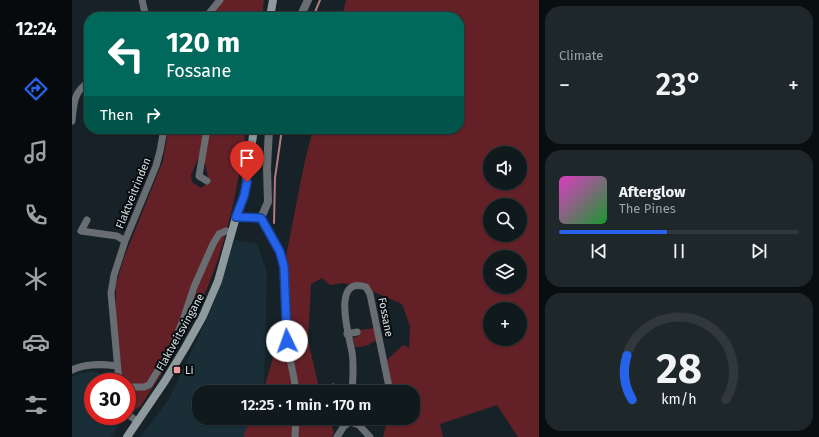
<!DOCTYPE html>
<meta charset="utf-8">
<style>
body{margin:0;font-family:"Fira Sans",sans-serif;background:#1e272a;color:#f1f3f6;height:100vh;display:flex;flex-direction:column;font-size:15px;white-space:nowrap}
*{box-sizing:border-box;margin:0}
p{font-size:13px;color:#9ca1a4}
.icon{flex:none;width:22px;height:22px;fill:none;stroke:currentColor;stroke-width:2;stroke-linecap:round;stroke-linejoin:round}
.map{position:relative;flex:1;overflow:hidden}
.panel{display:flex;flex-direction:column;gap:6px;padding:6px;background:#090e10;width:280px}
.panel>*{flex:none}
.banner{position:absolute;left:12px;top:12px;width:380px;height:122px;border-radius:16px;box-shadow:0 1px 3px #0004,0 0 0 1px #30383b;background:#00695c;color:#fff;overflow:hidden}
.fabs{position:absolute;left:411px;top:146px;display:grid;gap:8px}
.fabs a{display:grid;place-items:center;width:44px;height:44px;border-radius:50%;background:#101a1d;box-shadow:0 1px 3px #0004,0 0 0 1px #30383b;font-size:20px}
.speed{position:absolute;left:12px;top:373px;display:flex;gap:8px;font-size:20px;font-weight:700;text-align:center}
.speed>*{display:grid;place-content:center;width:52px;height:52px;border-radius:50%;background:#101a1d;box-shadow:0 1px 3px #0004,0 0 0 1px #30383b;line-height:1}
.speed .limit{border:6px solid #d22;background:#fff;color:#111}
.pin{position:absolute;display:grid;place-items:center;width:34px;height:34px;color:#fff;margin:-41px -17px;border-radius:50% 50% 50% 0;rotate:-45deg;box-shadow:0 0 4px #0007}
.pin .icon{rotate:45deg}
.me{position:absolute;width:44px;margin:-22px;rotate:357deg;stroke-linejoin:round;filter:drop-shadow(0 0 3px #0008)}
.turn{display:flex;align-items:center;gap:14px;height:84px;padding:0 16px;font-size:18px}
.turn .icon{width:52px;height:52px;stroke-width:2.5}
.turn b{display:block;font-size:28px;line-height:34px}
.then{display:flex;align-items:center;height:38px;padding:0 16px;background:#0003;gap:8px;font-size:15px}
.big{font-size:30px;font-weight:600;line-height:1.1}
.panel .card{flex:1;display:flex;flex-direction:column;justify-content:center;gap:6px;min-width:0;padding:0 14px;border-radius:16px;background:#1e272a}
.panel .dial{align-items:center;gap:0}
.dial svg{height:104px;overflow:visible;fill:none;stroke:#30383b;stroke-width:7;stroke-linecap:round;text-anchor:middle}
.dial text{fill:#f1f3f6;stroke:none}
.song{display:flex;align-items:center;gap:12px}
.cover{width:48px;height:48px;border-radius:6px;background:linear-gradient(135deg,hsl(310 70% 55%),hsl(130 70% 35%))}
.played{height:4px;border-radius:2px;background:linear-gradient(90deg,#2563eb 45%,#30383b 45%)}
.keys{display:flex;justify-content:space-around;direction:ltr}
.heat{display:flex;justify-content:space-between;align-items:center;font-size:22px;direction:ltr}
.trip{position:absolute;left:120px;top:385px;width:228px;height:40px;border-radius:16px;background:#101a1d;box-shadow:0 1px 3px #0004,0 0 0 1px #30383b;font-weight:600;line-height:40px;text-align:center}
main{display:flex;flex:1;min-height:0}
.dock{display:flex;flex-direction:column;width:72px;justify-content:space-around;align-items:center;background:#060a0c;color:#9ca1a4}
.dock .icon{width:28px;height:28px}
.dock .on{color:#2563eb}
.dock b{font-size:18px;color:#f1f3f6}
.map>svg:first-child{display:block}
.built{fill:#192e36}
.green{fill:#632027;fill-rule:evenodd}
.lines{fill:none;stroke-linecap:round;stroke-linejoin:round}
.stream{stroke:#b5787d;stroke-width:2}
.minor{stroke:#676d70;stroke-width:7}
.tertiary{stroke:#676d70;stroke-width:8}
.secondary{stroke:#8f9a9e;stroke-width:8}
.route-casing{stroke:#184099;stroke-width:10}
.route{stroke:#2563eb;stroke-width:7}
.poi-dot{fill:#f59b9e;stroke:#060b0d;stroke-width:1.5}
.labels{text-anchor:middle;stroke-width:4;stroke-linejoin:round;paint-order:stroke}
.street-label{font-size:11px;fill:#d9e1e5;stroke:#060b0d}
.poi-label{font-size:11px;fill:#d9e1e5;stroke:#060b0d;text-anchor:start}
</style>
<main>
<nav class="dock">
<b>12:24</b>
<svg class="icon on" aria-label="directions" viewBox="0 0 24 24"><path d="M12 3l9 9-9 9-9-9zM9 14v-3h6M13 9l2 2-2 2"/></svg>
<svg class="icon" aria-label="music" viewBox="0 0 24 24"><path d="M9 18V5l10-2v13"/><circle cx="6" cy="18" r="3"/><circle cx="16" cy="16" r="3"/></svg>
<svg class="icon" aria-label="phone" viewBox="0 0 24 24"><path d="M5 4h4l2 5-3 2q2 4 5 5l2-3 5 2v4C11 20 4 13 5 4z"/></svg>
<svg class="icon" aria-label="climate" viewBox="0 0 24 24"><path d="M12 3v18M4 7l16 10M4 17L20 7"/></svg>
<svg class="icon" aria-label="car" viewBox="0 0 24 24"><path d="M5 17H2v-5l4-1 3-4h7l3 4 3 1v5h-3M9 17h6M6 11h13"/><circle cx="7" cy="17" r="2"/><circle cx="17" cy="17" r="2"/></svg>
<svg class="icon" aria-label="filters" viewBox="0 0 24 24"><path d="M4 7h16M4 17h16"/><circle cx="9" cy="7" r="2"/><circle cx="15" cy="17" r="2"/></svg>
</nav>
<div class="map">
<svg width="467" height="437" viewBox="0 0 467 437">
<rect width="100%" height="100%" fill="#162227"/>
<path class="built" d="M163 240 185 244 195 272 192 392H127V418H189L182 437H68L97 399 143 301Z
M21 371 31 375 36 382H21V416H41L47 424 39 437H0V377L7 374Z"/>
<path class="green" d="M151 0H192L190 17H139Z
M274 0H467V437H446L425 405 368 424 371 437H311L316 418H341V392H319L315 360 331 345 337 348 338 326 330 304 295 289 271 283 258 285 250 278 239 284 236 340 248 392H191L209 330 215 296 214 256 232 165 241 129H387V17H270ZM418 153H448V183H418ZM418 205H448V235H418ZM418 257H448V287H418ZM418 309H448V339H418Z
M95 129H133L130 149 119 175 120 182 129 188 137 182 132 158 137 129H174C166 192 152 256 124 313 108 346 88 377 68 407 64 409 60 411 55 409V382H50L44 322V284L53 255 91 161 95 137Z
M303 328 305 341 298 343 297 345 287 347H283L281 338 288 335V330Z
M180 418H257L262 432 260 437H172V434Z"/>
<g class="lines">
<path class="stream" d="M241 17 248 0
M202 223 203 178 210 129"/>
<path class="minor" d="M70 0 74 17
M134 17 148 0
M0 121C2 104 1 92 17 82
M135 181 127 176 135 129
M189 218C195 230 204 241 208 253 217 278 212 306 214 332 215 352 222 372 224 392
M15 220 9 231 45 236 53 241
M275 334 285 332
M0 370C14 363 30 364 45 366
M47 382 39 293 42 275 53 241 84 166 88 151 92 129
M55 387H72L77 385 98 351 110 323 122 287 141 244 147 234 154 231
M261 387 262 392
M280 392C281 379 282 365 280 352 277 336 259 275 294 287L298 294 318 392
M55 414 65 421
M223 437 224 418
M265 437 272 426 278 422 287 425 298 437"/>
<path class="tertiary" d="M228 17 236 0
M164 217 189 218 196 202 195 168 197 129"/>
<path class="secondary" d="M198 17 201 0
M55 437 93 381 113 348 131 316 146 281 164 217 172 196 182 129"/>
</g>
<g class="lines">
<defs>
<path id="route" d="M175 182 172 196 164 217 189 218 208 252 212 267 215 341"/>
</defs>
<use href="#route" class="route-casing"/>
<use href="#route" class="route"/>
</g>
<rect class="poi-dot" x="101" y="366" width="8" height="8" rx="2"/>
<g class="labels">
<g class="street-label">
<text transform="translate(61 193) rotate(-68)" y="4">Flaktveitrinden</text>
<text transform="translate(314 317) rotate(79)" y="4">Fossane</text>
<text transform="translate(108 332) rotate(-61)" y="4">Flaktveitsvingane</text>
</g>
<g class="poi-label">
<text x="113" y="374">Li</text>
</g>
</g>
</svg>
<div class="fabs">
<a><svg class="icon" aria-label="sound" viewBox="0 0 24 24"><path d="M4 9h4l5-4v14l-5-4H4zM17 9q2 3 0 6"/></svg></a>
<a><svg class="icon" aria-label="search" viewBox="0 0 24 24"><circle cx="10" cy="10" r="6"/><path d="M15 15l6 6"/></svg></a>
<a><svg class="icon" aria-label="layers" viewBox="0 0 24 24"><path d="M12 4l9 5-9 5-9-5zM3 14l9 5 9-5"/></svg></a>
<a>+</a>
</div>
<div class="speed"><div class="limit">30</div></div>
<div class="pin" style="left:175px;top:182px;background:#d93025"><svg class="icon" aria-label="arrive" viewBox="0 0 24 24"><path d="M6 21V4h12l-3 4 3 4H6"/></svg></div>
<svg class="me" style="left:215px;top:341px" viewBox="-20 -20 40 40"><circle r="19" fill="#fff"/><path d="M0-13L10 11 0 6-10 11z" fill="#2563eb"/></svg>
<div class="trip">12:25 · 1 min · 170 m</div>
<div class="banner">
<div class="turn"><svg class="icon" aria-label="left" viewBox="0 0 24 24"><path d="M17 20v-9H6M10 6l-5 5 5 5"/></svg><div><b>120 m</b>Fossane</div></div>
<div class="then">Then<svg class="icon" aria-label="right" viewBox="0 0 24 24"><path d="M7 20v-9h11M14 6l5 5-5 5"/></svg></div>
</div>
</div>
<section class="panel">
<div class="card"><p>Climate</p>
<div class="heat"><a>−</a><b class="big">23°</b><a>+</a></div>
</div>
<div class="card">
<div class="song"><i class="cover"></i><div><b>Afterglow</b><p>The Pines</p></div></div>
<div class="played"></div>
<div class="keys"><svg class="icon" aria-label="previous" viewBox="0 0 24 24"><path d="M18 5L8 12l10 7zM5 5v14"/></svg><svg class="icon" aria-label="pause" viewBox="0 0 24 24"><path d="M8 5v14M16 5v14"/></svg><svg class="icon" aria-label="next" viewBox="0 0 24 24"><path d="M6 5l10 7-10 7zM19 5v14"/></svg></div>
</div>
<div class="card dial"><svg viewBox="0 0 100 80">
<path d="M14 69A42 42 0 1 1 86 69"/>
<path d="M14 69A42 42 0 0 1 10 35" stroke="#2563eb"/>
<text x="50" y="56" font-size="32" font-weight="700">28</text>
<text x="50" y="72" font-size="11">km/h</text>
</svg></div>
</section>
</main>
